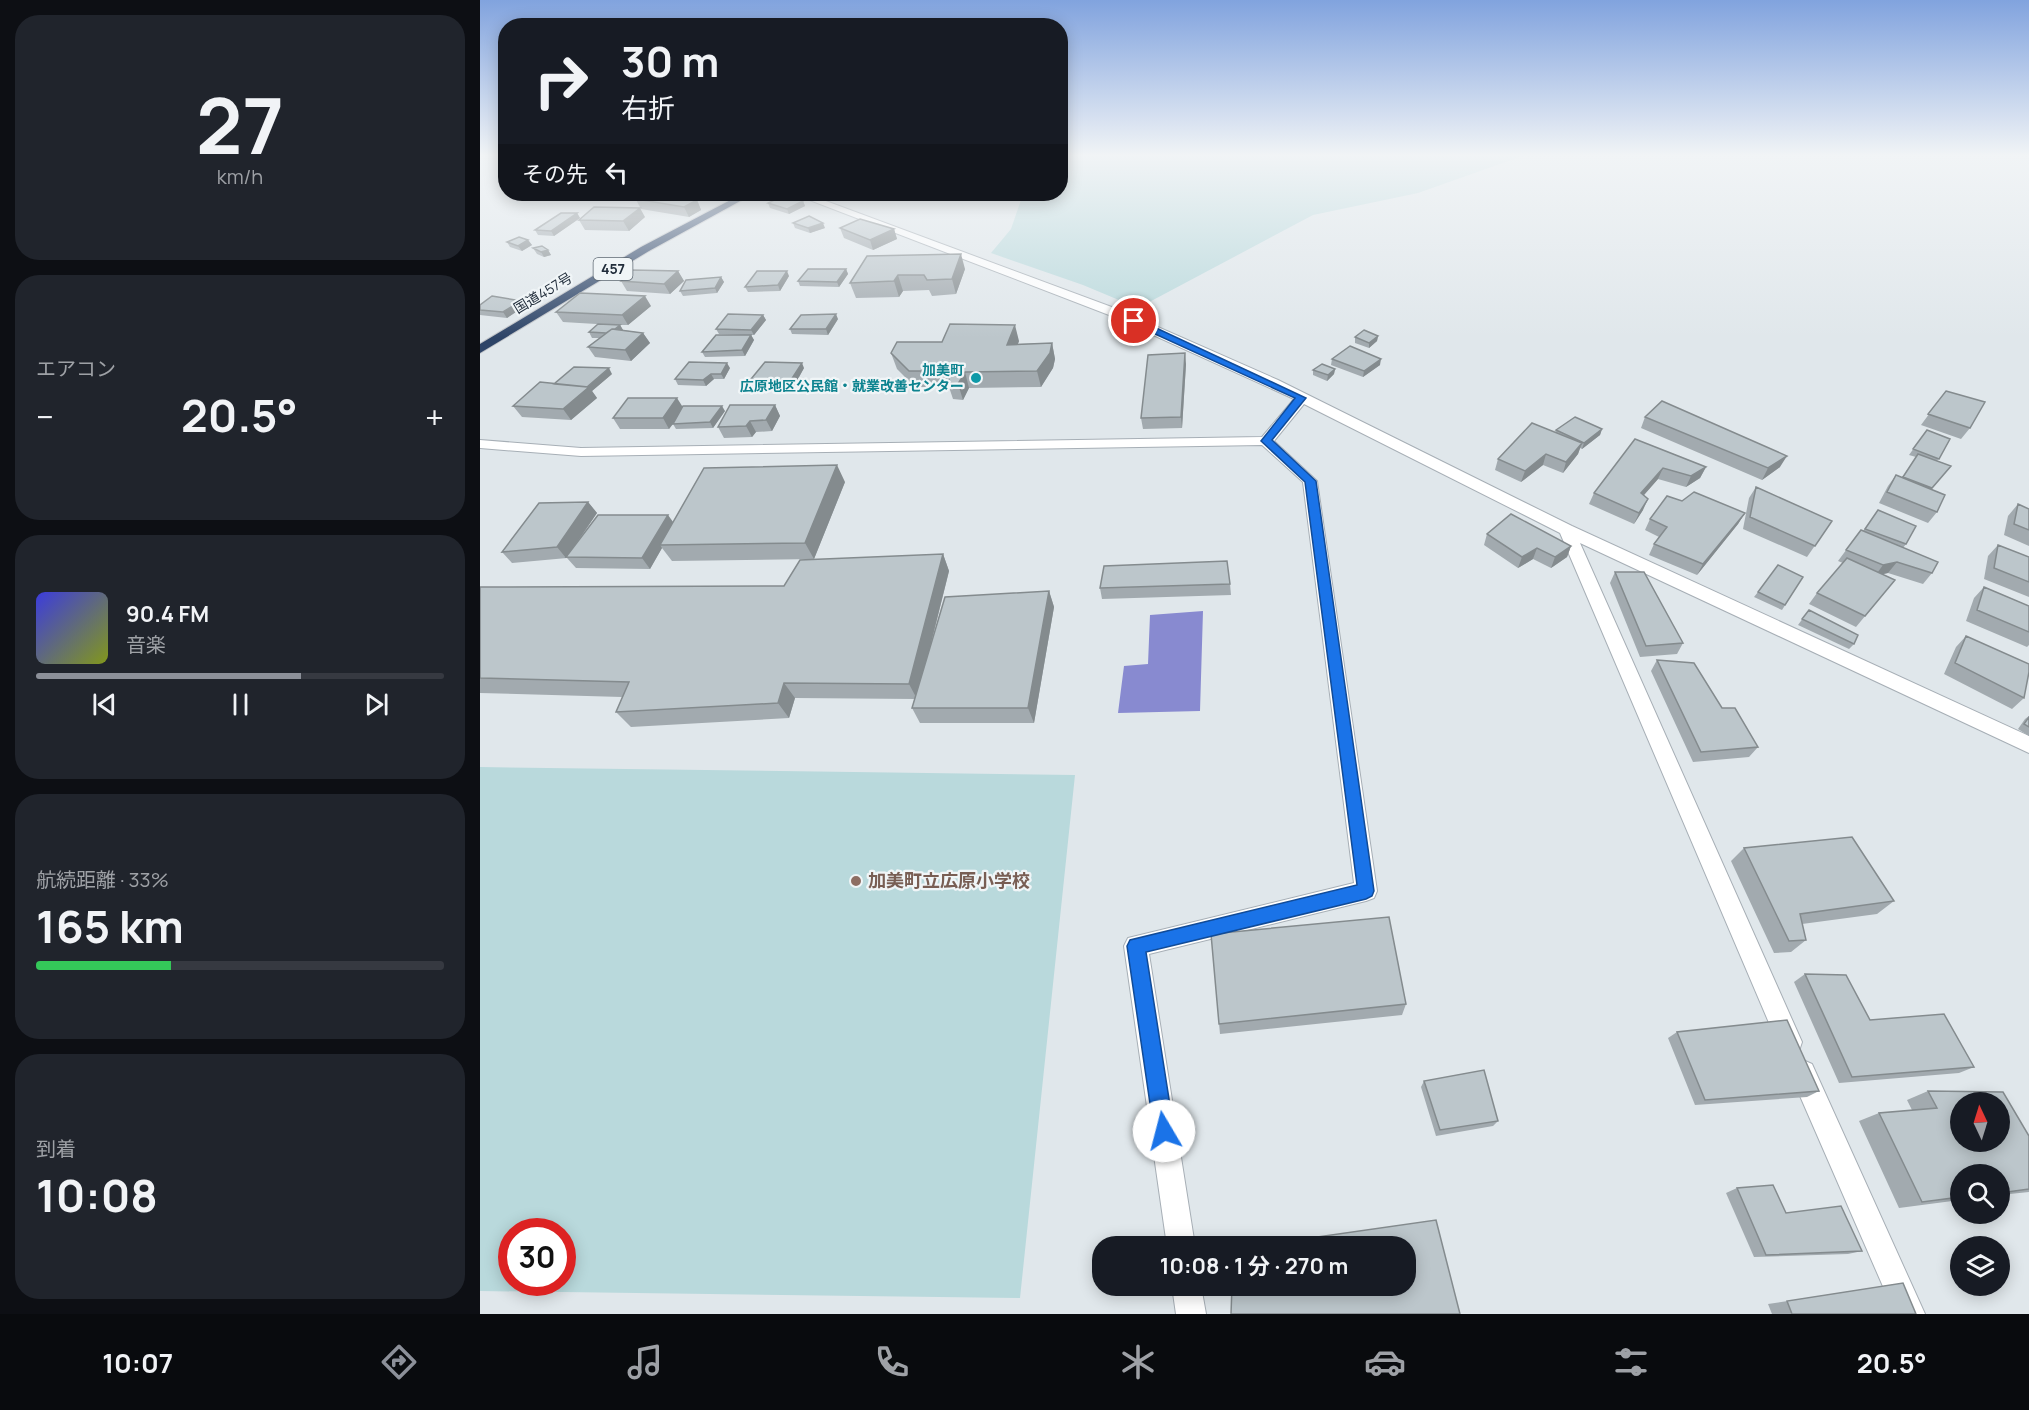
<!DOCTYPE html>
<html lang="ja">
<meta charset="utf-8">
<style>
body{margin:0;font-family:Manrope,"Noto Sans JP",sans-serif;background:#20242c;color:#f1f3f6;height:100vh;display:flex;flex-direction:column;font-size:22px;white-space:nowrap}
*{box-sizing:border-box;margin:0}
p{font-size:20px;color:#9ea1a6}
.icon{flex:none;width:33px;height:33px;fill:none;stroke:currentColor;stroke-width:2;stroke-linecap:round;stroke-linejoin:round}
.map{position:relative;flex:1;overflow:hidden}
.drawer{display:flex;flex-direction:column;gap:15px;padding:15px;background:#0d0f14;width:480px}
.drawer>*{flex:none}
.banner{position:absolute;left:18px;top:18px;width:570px;height:183px;border-radius:24px;box-shadow:0 3px 15px #0003;background:#171b24;color:#f1f3f6;overflow:hidden}
.needle{width:39px;rotate:356deg}
.fabs{position:absolute;left:1470px;top:1092px;display:grid;gap:12px}
.fabs a{display:grid;place-items:center;width:60px;height:60px;border-radius:50%;background:#171b24;box-shadow:0 3px 15px #0003;font-size:30px}
.speed{position:absolute;left:18px;top:1218px;display:flex;gap:12px;font-size:30px;font-weight:700;text-align:center}
.speed>*{display:grid;place-content:center;width:78px;height:78px;border-radius:50%;background:#171b24;box-shadow:0 3px 15px #0003;line-height:1}
.speed .limit{border:9px solid #d22;background:#fff;color:#111}
.pin{position:absolute;display:grid;place-items:center;width:51px;height:51px;color:#fff;margin:-26px;border:3px solid #fff;border-radius:50%;box-shadow:0 2px 6px #0007}
.me{position:absolute;width:66px;margin:-33px;rotate:352deg;stroke-linejoin:round;filter:drop-shadow(0 0 4px #0008)}
.turn{display:flex;align-items:center;gap:21px;height:126px;padding:0 24px;font-size:27px}
.turn .icon{width:78px;height:78px;stroke-width:2.5}
.turn b{display:block;font-size:42px;line-height:51px}
.then{display:flex;align-items:center;height:57px;padding:0 24px;background:#0003;gap:12px;font-size:22px}
.big{font-size:45px;font-weight:700;line-height:1.1}
.drawer .card{flex:1;display:flex;flex-direction:column;justify-content:center;gap:9px;min-width:0;padding:0 21px;border-radius:24px;background:#20242c}
.drawer .dial{align-items:center;gap:0}
.dial b{font-size:78px;line-height:1}
.song{display:flex;align-items:center;gap:18px}
.cover{width:72px;height:72px;border-radius:9px;background:linear-gradient(135deg,hsl(240 70% 55%),hsl(70 70% 35%))}
.played{height:6px;border-radius:3px;background:linear-gradient(90deg,#8c9099 65%,#363941 65%)}
.keys{display:flex;justify-content:space-around;direction:ltr}
.heat{display:flex;justify-content:space-between;align-items:center;font-size:33px;direction:ltr}
.charge{height:9px;border-radius:4px;background:linear-gradient(90deg,#34c759 33%,#363941 0)}
.trip{position:absolute;left:612px;top:1236px;width:324px;height:60px;border-radius:24px;background:#171b24;box-shadow:0 3px 15px #0003;font-weight:700;line-height:60px;text-align:center}
.menu{display:flex;height:96px;justify-content:space-around;align-items:center;background:#090b0e;color:#9ea1a6}
.menu .icon{width:42px;height:42px}
.menu .on{color:#8c9099}
.menu b{font-size:27px;color:#f1f3f6}
main{display:flex;flex:1;min-height:0}
.map>svg:first-child{display:block}
.green{fill:#b9d9dc;fill-rule:evenodd}
.water{fill:#888ad0}
.lines{fill:none;stroke-linecap:round;stroke-linejoin:round}
.minor-casing{stroke:#a7afb6;stroke-width:2}
.highway-casing{stroke:#c1c4c8;stroke-width:2}
.minor{fill:#fff;fill-rule:evenodd}
.highway{fill:#2d4467;fill-rule:evenodd}
.wall{fill:#a2aaaf}
.shaded-wall{fill:#848b8e}
.building{fill:#bcc6cb;stroke:#848b8e;stroke-width:1.5;fill-rule:evenodd}
.route{fill:#1a73e8;stroke:#114b97;stroke-width:1.5}
.culture-dot{fill:#0f9aa8;stroke:#f0f5f7;stroke-width:2}
.education-dot{fill:#8d6e63;stroke:#f0f5f7;stroke-width:2}
.labels{text-anchor:middle;stroke-width:4.5;stroke-linejoin:round;paint-order:stroke}
.shield{fill:#f0f5f7;stroke:#5f6973;stroke-width:1.5}
.shield-label{font-size:14px;font-weight:bold;fill:#212d3b}
.far-street-label{font-size:14px;fill:#212d3b;stroke:#f0f5f7}
.far-culture-label{font-size:14px;font-weight:bold;fill:#0d838f;stroke:#f0f5f7;text-anchor:end}
.near-education-label{font-size:18px;font-weight:bold;fill:#785e54;stroke:#f0f5f7;text-anchor:start}
</style>
<main>
<section class="drawer">
<div class="card dial"><b>27</b><p>km/h</p></div>
<div class="card"><p>エアコン</p>
<div class="heat"><a>−</a><b class="big">20.5°</b><a>+</a></div>
</div>
<div class="card">
<div class="song"><i class="cover"></i><div><b>90.4 FM</b><p>音楽</p></div></div>
<div class="played"></div>
<div class="keys"><svg class="icon" aria-label="previous" viewBox="0 0 24 24"><path d="M18 5L8 12l10 7zM5 5v14"/></svg><svg class="icon" aria-label="pause" viewBox="0 0 24 24"><path d="M8 5v14M16 5v14"/></svg><svg class="icon" aria-label="next" viewBox="0 0 24 24"><path d="M6 5l10 7-10 7zM19 5v14"/></svg></div>
</div>
<div class="card"><p>航続距離 · 33%</p><b class="big">165 km</b><div class="charge"></div></div>
<div class="card"><p>到着</p><b class="big">10:08</b></div>
</section>
<div class="map">
<svg width="1549" height="1314" viewBox="0 0 1549 1314">
<rect width="100%" height="100%" fill="#e0e7eb"/>
<path class="green" d="M581 154H1048L938 193 833 215 658 308 603 285 511 253 531 229 543 194H580Z
M0 767 595 775 540 1298 0 1291ZM32 1232H82V1282H32Z"/>
<path class="water" d="M723 611 720 711 638 713 644 666 668 664 670 615Z"/>
<g class="lines">
<defs>
<path id="minor" d="M314 194H327L637 309 798 380 1092 526 1549 736V753L1100 543 1322 1042 1319 1051 1310 1054 1301 1051 1080 533 824 404 794 441 837 481 897 891 894 898 886 901 669 954 715 1246H687L644 946 648 938 874 883 823 482 782 445 101 456 0 448V440L101 448 782 437 814 399 629 315Z
M1323 1060 1332 1064 1445 1314H1415L1310 1073 1314 1064Z
M692 1286H721L726 1314H696Z"/>
<path id="highway" d="M262 194H273L169 251 0 353V344L161 247Z"/>
</defs>
<use href="#minor" class="minor-casing"/>
<use href="#highway" class="highway-casing"/>
<use href="#minor" class="minor"/>
<use href="#highway" class="highway"/>
</g>
<path class="wall" d="M137 194H157L149 197 139 196Z
M343 194H369L359 198Z
M210 195 212 199 217 200 221 210 209 217 161 209 154 196Z
M323 201 325 206 309 214 290 208 288 203Z
M97 213 100 218 74 236 58 235 55 230Z
M165 217 149 231 105 230 99 220Z
M313 223 345 228 330 233 315 228Z
M360 228 414 229 417 239 393 250 364 238Z
M48 240 52 245 42 251 30 247 27 242Z
M53 248 68 250 71 255 64 257 57 254Z
M387 256 485 269 476 294 452 296 449 290 423 291 419 297 376 298 370 283Z
M366 269 368 274 359 287 320 286 318 281Z
M198 271 204 281 190 294 147 291 141 281Z
M309 276 300 291 268 292 265 287Z
M241 277 244 282 237 293 203 296 200 291Z
M41 301 45 306 27 318 0 315V305Z
M171 306 148 325H140L143 330 163 333 170 343 151 361 115 357 108 347 120 338H112L109 332 133 325 83 322 76 312Z
M283 315 286 320 274 335H271L274 340 265 356 225 357 222 352 262 335 239 334 236 329Z
M358 319 348 335 312 334 310 329Z
M898 336 897 341 889 348 875 343V337Z
M539 341 538 344 572 343 575 359 573 368 561 387 489 388 483 400 473 399 469 387H435L417 369 411 353Z
M852 359 900 365 883 377 851 365Z
M706 364 702 428 663 429 661 418Z
M250 368 244 379H234L226 386 198 385 195 379Z
M324 368 314 386 274 384 271 379Z
M855 369 854 374 847 381 833 375V370Z
M132 374 112 391 117 398 91 420 42 417 33 406 74 384Z
M1466 391 1490 428 1481 439 1441 425Z
M295 405 300 416 292 431 276 432 272 437 244 438 238 427Z
M203 408 245 411 233 428 196 429 193 424 189 429H140L133 418Z
M1165 417 1300 467 1282 480 1161 428Z
M1122 429 1120 435 1102 449 1100 448 1098 454 1083 473 1063 465 1041 482 1015 470 1018 459 1075 433 1076 430Z
M1447 430 1470 439 1457 461 1471 466 1451 489 1457 512 1448 523 1399 503 1408 486 1416 475 1422 478 1436 457 1429 455Z
M1155 439 1226 467 1220 478 1206 487 1178 479 1164 495 1163 510 1154 524 1109 504 1114 493Z
M365 482 334 559 192 561 182 548 170 569 96 568 87 558 32 563 22 552 108 502 117 513 97 543 193 522Z
M1276 487 1352 521 1327 557 1263 529 1269 498Z
M1202 501 1265 513 1258 524 1217 575 1169 555 1174 544 1179 537 1165 530 1170 519Z
M1538 504 1549 509V546L1524 535 1528 516Z
M1398 510 1426 544 1423 548 1452 573 1443 584 1408 573 1402 574 1415 580 1376 627 1329 604 1337 593 1363 563 1358 561 1381 530 1383 531Z
M1007 534 1091 546 1087 557 1071 568 1053 559 1038 568 1004 545Z
M1518 545 1549 557V597L1504 579 1508 556Z
M463 554 469 571 447 660 569 591 574 607 554 723H440L432 708 435 699 315 698 309 718 151 727 136 712 142 697 0 693V587L304 586Z
M1135 572 1203 643 1197 654 1160 657 1130 583Z
M1323 577 1302 610 1274 597 1278 592Z
M750 584 751 595 622 599 620 588Z
M1504 587 1549 606V645L1547 647 1486 621 1494 598Z
M1329 610 1374 644 1369 649 1318 625Z
M1486 636 1544 698 1532 709 1464 674 1476 647Z
M1177 660 1242 708 1278 747 1269 757 1213 762 1171 671Z
M1549 716V736L1538 729 1545 719Z
M1264 848 1414 901 1397 914 1322 924 1326 940 1311 952 1294 953 1251 861Z
M731 934 926 1004 922 1015 740 1034Z
M1325 974 1390 1020 1494 1067 1479 1073 1359 1083 1314 982Z
M1197 1032 1339 1091 1327 1097 1215 1105 1188 1038Z
M944 1081 1018 1121 1013 1126 956 1136 941 1087Z
M1448 1091 1549 1136V1192L1520 1195V1174H1480V1200L1419 1208 1379 1121 1399 1113 1432 1110 1427 1100Z
M1257 1188 1306 1213 1382 1251 1368 1254 1274 1257 1246 1193Z
M1423 1283 1436 1314H1292L1288 1304Z"/>
<path class="shaded-wall" d="M147 194H157L149 197Z
M357 194H369L359 198Z
M210 195 213 202 217 200 221 210 209 217 204 207 206 198Z
M323 201 325 206 309 214 307 209Z
M160 208 165 217 149 231 143 221Z
M97 213 100 218 74 236 71 231Z
M343 223 345 228 330 233 328 228Z
M414 229 417 239 393 250 390 240Z
M48 240 52 245 42 251 38 246Z
M68 250 71 255 64 257 61 252Z
M481 254 485 269 476 294 472 279Z
M366 269 368 274 359 287 357 282Z
M198 271 204 281 190 294 184 284Z
M307 271 309 276 300 291 298 285Z
M418 275 423 291 419 297 414 281Z
M241 277 244 282 237 293 235 288Z
M165 296 171 306 148 325 142 315Z
M41 301 45 306 27 318 23 312Z
M356 314 358 319 348 335 346 329Z
M283 315 286 320 274 335 271 330Z
M140 325 143 330 130 334Z
M535 325 539 341 531 360 527 345Z
M163 333 170 343 151 361 145 350Z
M271 335 274 340 265 356 262 350Z
M898 336 897 341 889 348V343Z
M572 343 575 359 573 368 561 387 557 371Z
M705 353 706 364 702 428 701 417Z
M901 359 900 365 883 377 884 371Z
M247 363 250 368 244 379 241 374Z
M322 363 324 368 314 386 311 380Z
M129 368 132 374 112 391 117 398 91 420 83 409Z
M855 369 854 374 847 381 848 375Z
M485 372 489 388 483 400 478 384Z
M231 374 234 379 226 386 223 380Z
M197 398 204 409 189 429 183 418Z
M295 405 300 416 292 431 286 420Z
M242 406 245 411 233 428 230 422Z
M270 421 276 432 272 437 266 426Z
M1122 429 1120 435 1102 449 1104 443Z
M1102 443 1098 454 1083 473 1086 462Z
M1066 454 1063 465 1041 482 1045 471Z
M1307 456 1300 467 1282 480 1288 468Z
M357 465 365 482 334 559 325 543Z
M1226 467 1220 478 1206 487 1211 476Z
M1183 468 1178 479 1156 504 1161 493Z
M1168 499 1163 510 1154 524 1159 513Z
M108 502 117 513 86 558 77 547Z
M1265 513 1258 524 1217 575 1223 564Z
M188 515 196 526 180 545 182 548 170 569 162 558Z
M1091 546 1087 557 1071 568 1075 557Z
M1057 548 1053 559 1038 568 1042 557Z
M463 554 469 571 437 699 429 684Z
M1417 562 1408 573 1395 576 1403 565Z
M569 591 574 607 554 723 548 708Z
M304 683 315 698 309 718 298 703Z"/>
<path class="building" d="M158 194H201L210 195 206 198 217 200 204 207 156 199 160 196H154Z
M305 195 323 201 307 209 288 203Z
M114 207 160 208 143 221 99 220Z
M81 213H97L71 231 55 230Z
M329 216 343 223 328 228 313 223Z
M380 219 414 229 390 240 360 228Z
M39 237 48 240 38 246 27 242Z
M62 246 68 250 61 252 53 248Z
M481 254 472 279 447 280 444 275H418L414 281 370 283 387 256Z
M328 269H366L357 282 318 281Z
M153 270 198 271 184 284 141 281Z
M277 271H307L298 285 265 287Z
M241 277 235 288 200 291 206 280Z
M100 293 165 296 142 315 76 312Z
M12 296 41 301 23 312 0 310V305Z
M248 314 283 315 271 330 236 329Z
M356 314 346 329H310L321 315Z
M118 324 140 325 135 329H132L126 333 109 332Z
M470 324 535 325 527 345 572 343 570 353 557 371 485 372 478 384 468 383 471 371H429L411 353 417 342H462Z
M132 329 163 333 145 350 108 347Z
M884 330 898 336 889 343 875 337Z
M236 335H271L262 350 222 352Z
M870 346 901 359 884 371 852 359Z
M705 353 701 417 661 418 668 355Z
M209 362 247 363 241 374H231L223 380 195 379Z
M285 362 322 363 311 380 271 379Z
M842 364 855 369 848 375 833 370Z
M94 367 129 368 107 387 74 384Z
M60 382 109 387 83 409 33 406Z
M1466 391 1505 402 1490 428 1448 414Z
M148 398H197L183 418H133Z
M1182 401 1307 456 1288 468 1165 417Z
M250 405H295L286 420 270 421 266 426 238 427Z
M203 406H242L230 422 193 424Z
M1095 417 1122 429 1104 443 1076 430Z
M1052 423 1102 443 1086 462 1066 454 1045 471 1018 459Z
M1447 430 1470 439 1459 459 1433 449Z
M1155 439 1226 467 1211 476 1183 468 1161 493 1168 499 1159 513 1114 493Z
M1438 454 1471 466 1452 488 1423 477Z
M357 465 325 543 180 545 224 468Z
M1416 475 1465 495 1457 512 1407 492Z
M1276 487 1352 521 1335 546 1270 517Z
M1214 492 1265 513 1223 564 1174 544 1187 527 1170 519 1187 496 1202 501Z
M108 502 77 547 22 552 59 503Z
M1538 504 1549 509V530L1534 524Z
M1398 510 1436 526 1426 544 1385 529Z
M1031 514 1091 546 1075 557 1057 548 1042 557 1007 534Z
M118 515H188L162 558 86 557Z
M1381 530 1458 562 1452 573 1417 562 1403 565 1366 550Z
M1518 545 1549 557V582L1514 568Z
M463 554 429 684 304 683 298 703 136 712 149 682 0 678V587L304 586 320 560Z
M1367 558 1415 580 1385 616 1337 593Z
M747 561 750 584 620 588 624 566Z
M1298 565 1323 577 1305 605 1278 592Z
M1135 572H1164L1203 643 1166 646Z
M1504 587 1549 606V632L1497 610Z
M569 591 548 708H432L465 597Z
M1329 610 1378 635 1374 644 1322 619Z
M1486 636 1549 664V672L1544 698 1475 663Z
M1177 660 1214 663 1242 708H1255L1278 747 1221 752Z
M1549 717V727L1544 724Z
M1372 837 1414 901 1320 914 1326 940 1309 941 1264 848Z
M909 917 926 1004 739 1024 731 934Z
M1325 974 1366 975 1390 1020 1464 1014 1494 1067 1372 1077Z
M1307 1020 1339 1091 1225 1100 1197 1032Z
M1004 1070 1018 1121 960 1130 944 1081Z
M1448 1091 1523 1092 1549 1136V1189L1520 1193V1174H1480V1197L1442 1202 1399 1113 1457 1108ZM1480 1102H1520V1142H1480Z
M1293 1185 1306 1213 1361 1206 1382 1251 1286 1255 1257 1188Z
M956 1220 980 1314H751L752 1286H926V1246H774Z
M1423 1283 1436 1314H1312L1307 1301Z"/>
<linearGradient id="sky" x2="0" y2="1"><stop stop-color="#81a3de"/><stop offset="0.46" stop-color="#f1f4f6"/><stop offset="1" stop-color="#f1f4f6" stop-opacity="0"/></linearGradient>
<rect width="1549" height="338" fill="url(#sky)"/>
<path class="route" d="M651 319H657L826 398 792 440 836 481 894 891 892 896 886 899 666 952 694 1131 691 1138 684 1141 676 1138 674 1131 647 946 650 940 877 885 825 482 781 441 815 398 651 323Z"/>
<circle class="culture-dot" cx="496" cy="378" r="6"/>
<circle class="education-dot" cx="376" cy="881" r="6"/>
<g class="labels">
<rect class="shield" x="113.5" y="258" width="39" height="22" rx="4.5"/>
<g class="shield-label">
<text x="133" y="274">457</text>
</g>
<g class="far-street-label">
<text transform="translate(63 293) rotate(-31)" y="5">国道457号</text>
</g>
<g class="far-culture-label">
<text x="484" y="375">加美町<tspan x="484" dy="16">広原地区公民館・就業改善センター</tspan></text>
</g>
<g class="near-education-label">
<text x="388" y="887">加美町立広原小学校</text>
</g>
</g>
</svg>
<div class="fabs">
<a><svg class="needle" viewBox="-14 -14 28 28"><path d="M0-13l5 13h-10z" fill="#e53935"/><path d="M0 13l5-13h-10z" fill="#9ea1a6"/></svg></a>
<a><svg class="icon" aria-label="search" viewBox="0 0 24 24"><circle cx="10" cy="10" r="6"/><path d="M15 15l6 6"/></svg></a>
<a><svg class="icon" aria-label="layers" viewBox="0 0 24 24"><path d="M12 4l9 5-9 5-9-5zM3 14l9 5 9-5"/></svg></a>
</div>
<div class="speed"><div class="limit">30</div></div>
<div class="pin" style="left:654px;top:321px;background:#d93025"><svg class="icon" aria-label="arrive" viewBox="0 0 24 24"><path d="M6 21V4h12l-3 4 3 4H6"/></svg></div>
<svg class="me" style="left:684px;top:1131px" viewBox="-20 -20 40 40"><circle r="19" fill="#fff"/><path d="M0-13L10 11 0 6-10 11z" fill="#1a73e8"/></svg>
<div class="trip">10:08 · 1 分 · 270 m</div>
<div class="banner">
<div class="turn"><svg class="icon" aria-label="right" viewBox="0 0 24 24"><path d="M7 20v-9h11M14 6l5 5-5 5"/></svg><div><b>30 m</b>右折</div></div>
<div class="then">その先<svg class="icon" aria-label="left" viewBox="0 0 24 24"><path d="M17 20v-9H6M10 6l-5 5 5 5"/></svg></div>
</div>
</div>
</main>
<nav class="menu">
<b>10:07</b>
<svg class="icon on" aria-label="directions" viewBox="0 0 24 24"><path d="M12 3l9 9-9 9-9-9zM9 14v-3h6M13 9l2 2-2 2"/></svg>
<svg class="icon" aria-label="music" viewBox="0 0 24 24"><path d="M9 18V5l10-2v13"/><circle cx="6" cy="18" r="3"/><circle cx="16" cy="16" r="3"/></svg>
<svg class="icon" aria-label="phone" viewBox="0 0 24 24"><path d="M5 4h4l2 5-3 2q2 4 5 5l2-3 5 2v4C11 20 4 13 5 4z"/></svg>
<svg class="icon" aria-label="climate" viewBox="0 0 24 24"><path d="M12 3v18M4 7l16 10M4 17L20 7"/></svg>
<svg class="icon" aria-label="car" viewBox="0 0 24 24"><path d="M5 17H2v-5l4-1 3-4h7l3 4 3 1v5h-3M9 17h6M6 11h13"/><circle cx="7" cy="17" r="2"/><circle cx="17" cy="17" r="2"/></svg>
<svg class="icon" aria-label="filters" viewBox="0 0 24 24"><path d="M4 7h16M4 17h16"/><circle cx="9" cy="7" r="2"/><circle cx="15" cy="17" r="2"/></svg>
<b>20.5°</b>
</nav>
